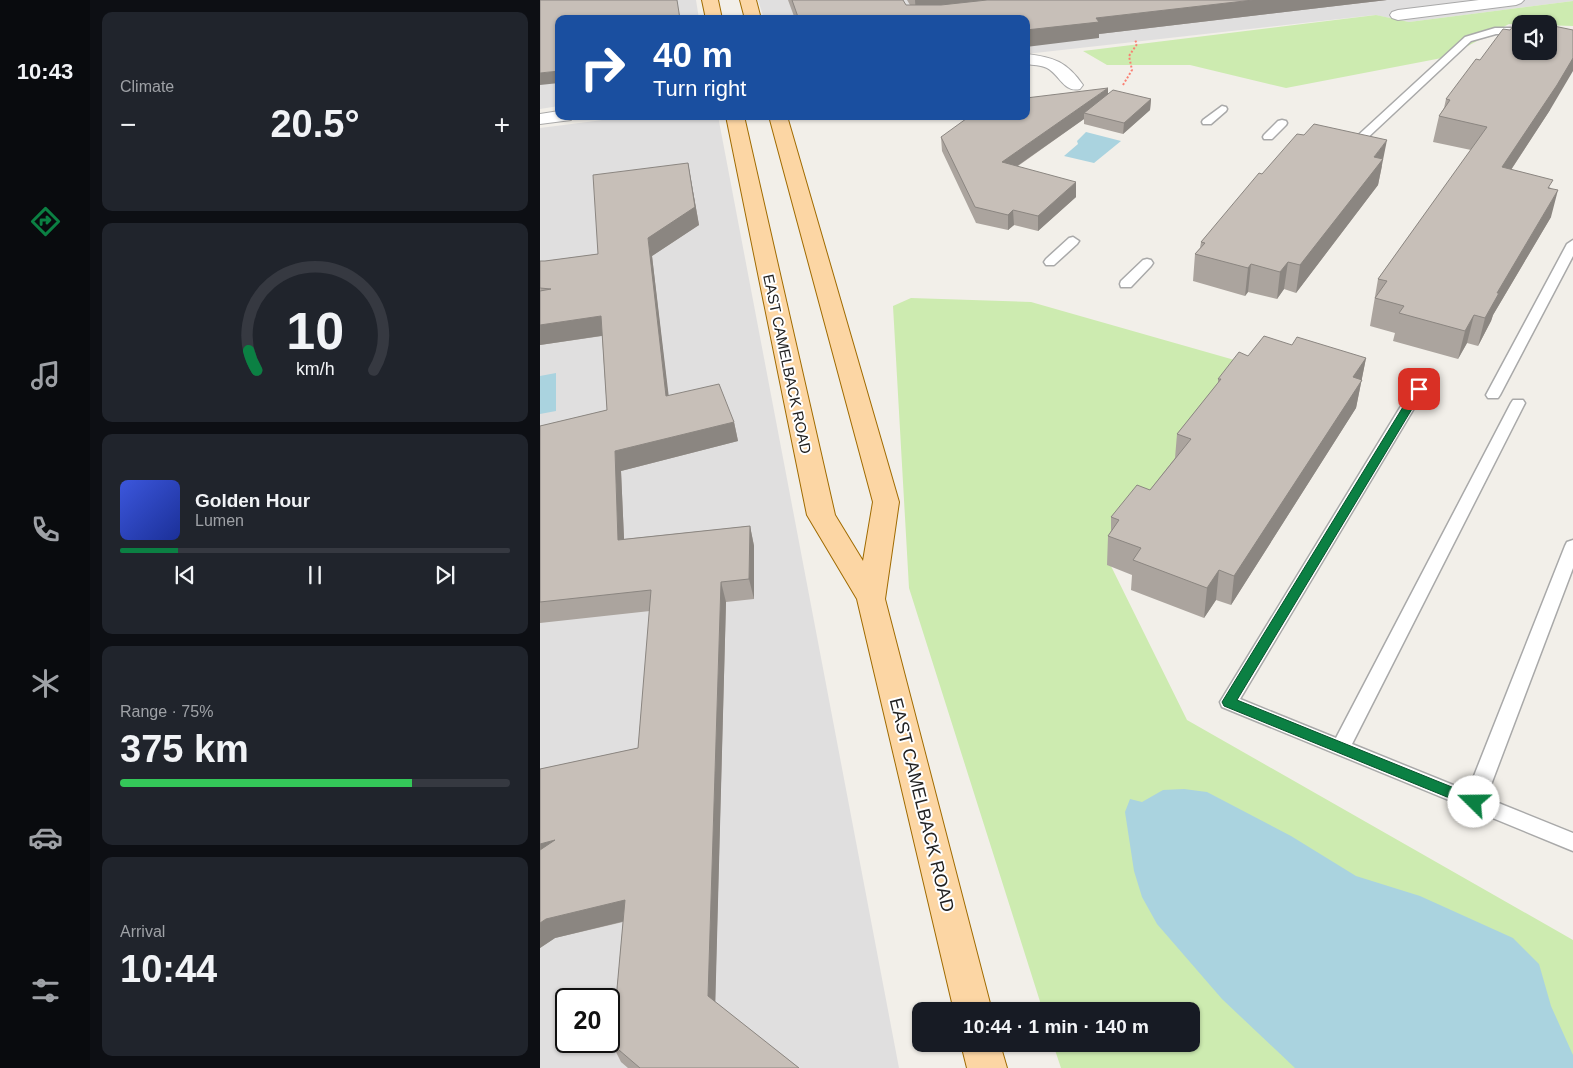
<!DOCTYPE html>
<meta charset="utf-8">
<style>
body{margin:0;font-family:Arial,sans-serif;background:#20242c;color:#f1f3f6;height:100vh;display:flex;flex-direction:column;font-size:19px;white-space:nowrap}
*{box-sizing:border-box;margin:0}
p{font-size:16px;color:#9ea1a6}
.icon{flex:none;width:28px;height:28px;fill:none;stroke:currentColor;stroke-width:2;stroke-linecap:round;stroke-linejoin:round}
.map{position:relative;flex:1;overflow:hidden}
.panel{display:flex;flex-direction:column;gap:12px;padding:12px;background:#0d0f14;width:450px}
.panel>*{flex:none}
.top-card{position:absolute;left:15px;top:15px;width:475px;height:105px;border-radius:10px;box-shadow:0 1px 4px #0004;background:#1a4fa0;color:#fff;overflow:hidden}
.controls{position:absolute;left:972px;top:15px;display:grid;gap:10px}
.controls a{display:grid;place-items:center;width:45px;height:45px;border-radius:10px;background:#171b24;box-shadow:0 1px 4px #0004;font-size:25px}
.speed{position:absolute;left:15px;top:988px;display:flex;gap:10px;font-size:25px;font-weight:700;text-align:center}
.speed>*{display:grid;place-content:center;width:65px;height:65px;border-radius:50%;background:#171b24;box-shadow:0 1px 4px #0004;line-height:1}
.speed .limit{border:2px solid #111;border-radius:8px;background:#fff;color:#111}
.pin{position:absolute;display:grid;place-items:center;width:42px;height:42px;color:#fff;margin:-21px;border-radius:10px;box-shadow:0 2px 8px #0006}
.me{position:absolute;width:55px;margin:-28px;rotate:292deg;stroke-linejoin:round;filter:drop-shadow(0 0 4px #0008)}
.turn{display:flex;align-items:center;gap:18px;height:105px;padding:0 15px;font-size:22px}
.turn .icon{width:65px;height:65px;stroke-width:2.5}
.turn b{display:block;font-size:35px;line-height:42px}
.big{font-size:38px;font-weight:600;line-height:1.1}
.panel .card{flex:1;display:flex;flex-direction:column;justify-content:center;gap:8px;min-width:0;padding:0 18px;border-radius:10px;background:#20242c}
.panel .dial{align-items:center;gap:0}
.dial svg{height:130px;overflow:visible;fill:none;stroke:#363941;stroke-width:7;stroke-linecap:round;text-anchor:middle}
.dial text{fill:#f1f3f6;stroke:none}
.song{display:flex;align-items:center;gap:15px}
.cover{width:60px;height:60px;border-radius:8px;background:linear-gradient(135deg,hsl(230 70% 55%),hsl(230 70% 35%))}
.played{height:5px;border-radius:2px;background:linear-gradient(90deg,#0b8043 15%,#363941 15%)}
.keys{display:flex;justify-content:space-around;direction:ltr}
.heat{display:flex;justify-content:space-between;align-items:center;font-size:28px;direction:ltr}
.charge{height:8px;border-radius:4px;background:linear-gradient(90deg,#34c759 75%,#363941 0)}
.trip{position:absolute;left:372px;top:1002px;width:288px;height:50px;border-radius:10px;background:#171b24;box-shadow:0 1px 4px #0004;font-weight:600;line-height:50px;text-align:center}
main{display:flex;flex:1;min-height:0}
.tab-bar{display:flex;flex-direction:column;width:90px;justify-content:space-around;align-items:center;background:#090b0e;color:#9ea1a6}
.tab-bar .icon{width:35px;height:35px}
.tab-bar .selected{color:#0b8043}
.tab-bar b{font-size:22px;color:#f1f3f6}
.map>svg:first-child{display:block}
.residential{fill:#e0dfdf;fill-rule:evenodd}
.grass{fill:#cdebb0}
.water{fill:#aad3df}
.lines{fill:none;stroke-linecap:round;stroke-linejoin:round}
.lane-casing{stroke:#a9a9a9;stroke-width:3}
.street-casing{stroke:#a9a9a9;stroke-width:2}
.primary-casing{stroke:#a06b00;stroke-width:2}
.path{stroke:#fa8072;stroke-width:2;stroke-dasharray:2 2;stroke-linecap:butt}
.lane{fill:#fff;fill-rule:evenodd}
.street{fill:#fff;fill-rule:evenodd}
.primary{fill:#fcd6a4;fill-rule:evenodd}
.wall{fill:#aba49e}
.shaded-wall{fill:#8b8681}
.building{fill:#c7bfb8;stroke:#8b8681}
.route{fill:#0b8043;stroke:#07532c}
.labels{text-anchor:middle;stroke-width:4;stroke-linejoin:round;paint-order:stroke}
.street-label{font-size:15px;fill:#222;stroke:#fff}
.near-street-label{font-size:18px;fill:#222;stroke:#fff}
</style>
<main>
<nav class="tab-bar">
<b>10:43</b>
<svg class="icon selected" aria-label="directions" viewBox="0 0 24 24"><path d="M12 3l9 9-9 9-9-9zM9 14v-3h6M13 9l2 2-2 2"/></svg>
<svg class="icon" aria-label="music" viewBox="0 0 24 24"><path d="M9 18V5l10-2v13"/><circle cx="6" cy="18" r="3"/><circle cx="16" cy="16" r="3"/></svg>
<svg class="icon" aria-label="phone" viewBox="0 0 24 24"><path d="M5 4h4l2 5-3 2q2 4 5 5l2-3 5 2v4C11 20 4 13 5 4z"/></svg>
<svg class="icon" aria-label="climate" viewBox="0 0 24 24"><path d="M12 3v18M4 7l16 10M4 17L20 7"/></svg>
<svg class="icon" aria-label="car" viewBox="0 0 24 24"><path d="M5 17H2v-5l4-1 3-4h7l3 4 3 1v5h-3M9 17h6M6 11h13"/><circle cx="7" cy="17" r="2"/><circle cx="17" cy="17" r="2"/></svg>
<svg class="icon" aria-label="filters" viewBox="0 0 24 24"><path d="M4 7h16M4 17h16"/><circle cx="9" cy="7" r="2"/><circle cx="15" cy="17" r="2"/></svg>
</nav>
<section class="panel">
<div class="card"><p>Climate</p>
<div class="heat"><a>−</a><b class="big">20.5°</b><a>+</a></div>
</div>
<div class="card dial"><svg viewBox="0 0 100 80">
<path d="M14 69A42 42 0 1 1 86 69"/>
<path d="M14 69A42 42 0 0 1 9 57" stroke="#0b8043"/>
<text x="50" y="56" font-size="32" font-weight="700">10</text>
<text x="50" y="72" font-size="11">km/h</text>
</svg></div>
<div class="card">
<div class="song"><i class="cover"></i><div><b>Golden Hour</b><p>Lumen</p></div></div>
<div class="played"></div>
<div class="keys"><svg class="icon" aria-label="previous" viewBox="0 0 24 24"><path d="M18 5L8 12l10 7zM5 5v14"/></svg><svg class="icon" aria-label="pause" viewBox="0 0 24 24"><path d="M8 5v14M16 5v14"/></svg><svg class="icon" aria-label="next" viewBox="0 0 24 24"><path d="M6 5l10 7-10 7zM19 5v14"/></svg></div>
</div>
<div class="card"><p>Range · 75%</p><b class="big">375 km</b><div class="charge"></div></div>
<div class="card"><p>Arrival</p><b class="big">10:44</b></div>
</section>
<div class="map">
<svg width="1033" height="1068" viewBox="0 0 1033 1068">
<rect width="100%" height="100%" fill="#f2efe9"/>
<path class="residential" d="M0 0H156L159 19H19V106L0 109Z
M218 0H1033V1L869 22 835 15 486 54V19H224Z
M94 116H178L359 1068H0V128ZM26 999H69V1041H26Z"/>
<path class="grass" d="M1033 1V26L969 24 907 57 746 88 650 65H567L543 51 836 15 869 22Z
M371 298 491 302 712 365 569 562 647 720 1033 940V1068H521L513 1044H651V1011H503L369 588 353 306Z"/>
<path class="water" d="M546 132 581 141 554 163 524 156 538 144 537 141Z
M16 373V411L0 414V376Z
M644 789 667 792 751 836 816 876 880 896 973 938 999 964 1011 1006 1033 1055V1068H755L682 999 617 924 602 897 594 871 585 812 590 799 602 802 623 790Z"/>
<g class="lines">
<defs>
<path id="lane" d="M955 28H981V34H956L931 41 822 143H814L812 141 814 139 925 37Z
M682 106 686 107 687 109 686 111 671 124H663L662 122 663 120Z
M742 120 746 121 747 123 746 125 732 139H724L723 137 724 135 738 121Z
M533 237 539 241 537 244 514 265H506L504 262 506 259 529 238Z
M1033 240V256L960 395 958 398H948L946 395 1027 244Z
M607 259 611 260 613 263 611 266 591 287H581L580 284 581 281 603 260Z
M887 371 892 372 894 375 700 699 796 738 971 403 973 400H983L985 403 812 744 928 791 1025 546 1027 542 1033 540V568L946 798 1033 833V851L682 707 680 702 880 375 882 372Z"/>
<path id="street" d="M939 0H984L981 3 976 5 858 20 852 18 850 15 852 12 858 10Z
M486 54C514 57 527 62 543 85L540 89C524 93 520 75 507 68 501 65 493 65 486 64Z
M19 111V116H34L31 120 0 124V114Z"/>
<path id="primary" d="M162 0H178L182 19H166Z
M200 0H216L221 19H205Z
M186 116H204L295 515 323 561 333 502 229 116H247L359 502 345 599 452 1011H414L317 599 267 515Z
M421 1044H460L467 1068H427Z"/>
</defs>
<use href="#lane" class="lane-casing"/>
<use href="#street" class="street-casing"/>
<use href="#primary" class="primary-casing"/>
<path class="path" d="M583 85 592 70 589 56 597 44 595 40"/>
<use href="#lane" class="lane"/>
<use href="#street" class="street"/>
<use href="#primary" class="primary"/>
</g>
<path class="wall" d="M248 0H363L366 5H370L367 0H847L559 34V38L486 19H255Z
M568 94 611 99 610 110 583 134 544 124V119L478 166 536 197 498 231 474 225 468 230 436 223 402 151 401 137Z
M906 99 1010 110 971 170 1011 188V217L953 315 951 321 938 346 927 343 918 359 853 341 855 333 830 326 838 279 931 150 893 142 899 116 904 108Z
M148 163 159 225 112 256 128 395 194 422 198 441 81 471 84 539 210 526 214 546V599L186 602 175 1002 259 1068H88L81 1062 72 1044 83 922 15 938 0 948V769L98 748 110 611 0 623V426L67 410 62 336 0 345V261H5L58 254Z
M842 166 838 185 756 293 744 289 737 299 708 292 705 296 653 281 655 254 660 248 661 242 722 174Z
M708 356 826 358 816 408 691 605 676 600 664 618 591 590 592 575 567 565 568 536 571 531V517L610 490 635 458 637 434 678 383V379Z"/>
<path class="shaded-wall" d="M375 0H507L376 14Z
M713 0H847L559 34V38L486 47V30L556 18Z
M268 16V19H258V17Z
M1033 57V71L1010 110 955 194 962 167Z
M19 71V83L0 85V73Z
M568 88V102L544 113V119L463 176 462 162Z
M611 99 610 110 583 134 584 123Z
M847 140 838 185 756 293 760 265 834 157Z
M148 163 159 225 112 256 131 415 126 396 108 238Z
M536 182V197L498 231V216Z
M1018 190 1011 217 953 315 951 321 938 346 945 318 957 293Z
M473 210 474 225 468 230V215Z
M748 262 744 289 737 299 740 272Z
M711 264 708 292 705 296 708 268Z
M934 315 927 343 918 359 925 331Z
M61 316 67 335 0 345V325Z
M826 358 816 408 691 605 694 576 813 377Z
M194 422 198 441 81 471 85 560 78 540 75 451Z
M210 526 214 546V599L209 579Z
M679 570 676 600 664 618 667 588Z
M181 582 186 602 175 1015 168 996Z
M15 840 0 865V844Z
M85 900 93 919 15 938 0 948V923L6 919Z"/>
<path class="building" d="M0 0H137L140 19H19V71L0 73Z
M252 0H363L366 5H401L447 0H713L556 18 559 22 486 30V19H269L268 16 258 17Z
M975 24 981 25V51H1009V25L1033 30V58L1017 85 962 167 1013 180 1008 188 1018 190 957 293H959L945 318 934 315 925 331 859 313 864 306 835 298 847 281 838 279 947 127 899 116 910 100 906 99 936 59 940 60 963 29 970 30Z
M568 88 462 162 536 182 498 216 473 210 468 215 435 207 401 137 430 116H486V98Z
M573 90 611 99 584 123 544 113Z
M774 124 847 140 834 157 843 159 760 265 748 262 740 272 711 264 708 268 655 254 665 243 661 242 719 173 722 174 757 134 764 135Z
M148 163 155 207 108 238 126 396 179 384 194 422 75 451 78 540 210 526 209 579 181 582 168 996 259 1068H100L72 1044 85 900 6 919 0 923V850L15 840 0 844V769L98 748 111 590 0 602V426L67 410 61 316 0 325V291L11 289 0 288V261H5L58 254 53 175Z
M724 336 752 345 757 337 826 358 813 377 822 380 694 576 679 570 667 588 593 560 601 548 568 536 579 520 571 517 597 485 610 490 651 439 637 434 681 379H678L699 352 708 356Z"/>
<path class="route" d="M879 386 884 389 697 700 939 798 941 802 939 806 934 808 684 706 682 702 874 389Z"/>
<g class="labels">
<g class="street-label">
<text transform="translate(247 364) rotate(78)" y="5">EAST CAMELBACK ROAD</text>
</g>
<g class="near-street-label">
<text transform="translate(382 805) rotate(76)" y="6">EAST CAMELBACK ROAD</text>
</g>
</g>
</svg>
<div class="controls">
<a><svg class="icon" aria-label="sound" viewBox="0 0 24 24"><path d="M4 9h4l5-4v14l-5-4H4zM17 9q2 3 0 6"/></svg></a>
</div>
<div class="speed"><div class="limit">20</div></div>
<div class="pin" style="left:879px;top:389px;background:#d93025"><svg class="icon" aria-label="arrive" viewBox="0 0 24 24"><path d="M6 21V4h12l-3 4 3 4H6"/></svg></div>
<svg class="me" style="left:934px;top:802px" viewBox="-20 -20 40 40"><circle r="19" fill="#fff"/><path d="M0-13L10 11 0 6-10 11z" fill="#0b8043"/></svg>
<div class="trip">10:44 · 1 min · 140 m</div>
<div class="top-card">
<div class="turn"><svg class="icon" aria-label="right" viewBox="0 0 24 24"><path d="M7 20v-9h11M14 6l5 5-5 5"/></svg><div><b>40 m</b>Turn right</div></div>
</div>
</div>
</main>
